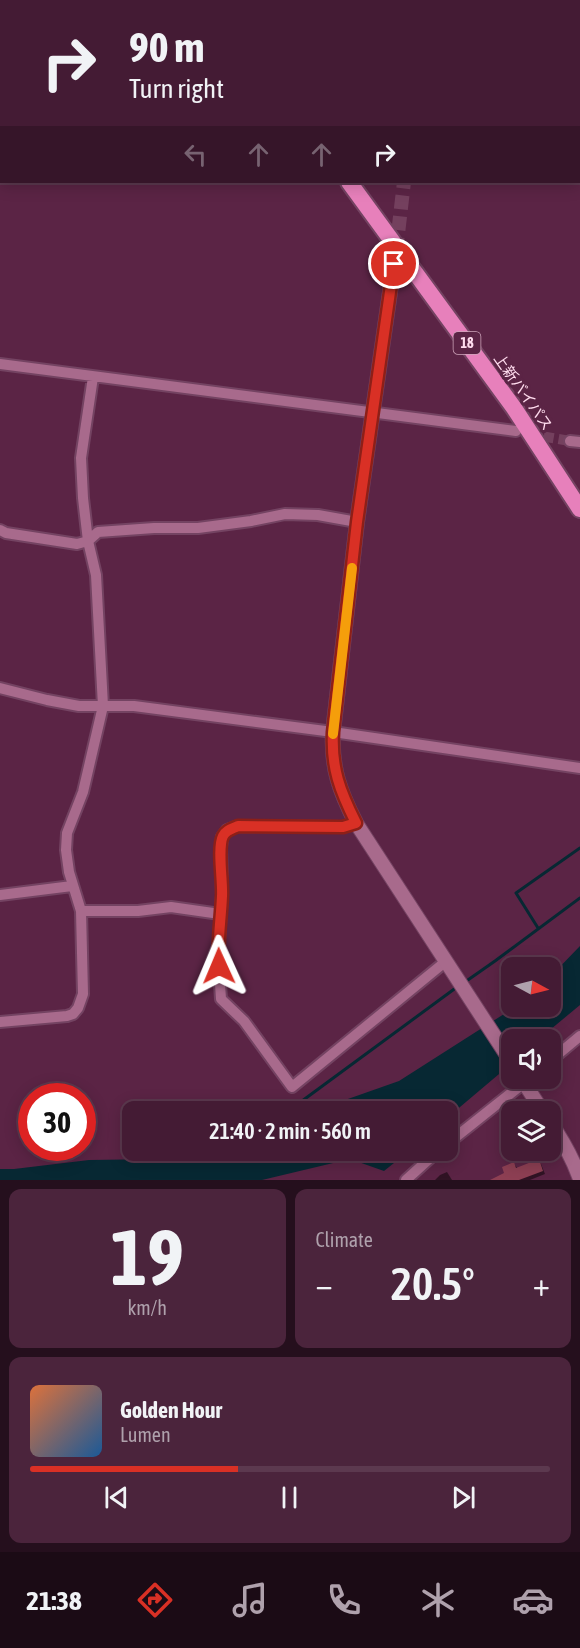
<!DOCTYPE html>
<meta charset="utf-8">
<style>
body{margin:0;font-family:"Asap Condensed","Noto Sans JP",sans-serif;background:#4b243c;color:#f1f3f6;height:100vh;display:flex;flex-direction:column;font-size:22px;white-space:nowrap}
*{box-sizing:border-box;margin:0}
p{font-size:20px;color:#afa1ac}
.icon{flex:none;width:33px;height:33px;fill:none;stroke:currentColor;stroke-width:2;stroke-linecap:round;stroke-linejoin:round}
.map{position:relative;height:1180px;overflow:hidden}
.sheet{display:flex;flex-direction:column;gap:9px;padding:9px;background:#250f1d;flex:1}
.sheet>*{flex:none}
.hud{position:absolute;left:0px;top:0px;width:580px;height:183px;box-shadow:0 3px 15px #0003,0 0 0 2px #5c394f;background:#441b34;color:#f1f3f6;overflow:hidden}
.needle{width:39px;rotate:97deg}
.buttons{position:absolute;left:501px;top:957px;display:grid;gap:12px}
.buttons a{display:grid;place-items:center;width:60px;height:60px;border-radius:12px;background:#441b34;box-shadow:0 3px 15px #0003,0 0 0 2px #5c394f;font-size:30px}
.speed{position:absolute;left:18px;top:1083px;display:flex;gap:12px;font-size:30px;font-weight:700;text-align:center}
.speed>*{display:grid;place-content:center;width:78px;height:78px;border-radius:50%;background:#441b34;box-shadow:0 3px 15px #0003,0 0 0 2px #5c394f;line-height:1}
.speed .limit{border:9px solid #d22;background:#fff;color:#111}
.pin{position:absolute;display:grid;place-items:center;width:51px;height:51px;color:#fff;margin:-26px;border:3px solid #fff;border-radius:50%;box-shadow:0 2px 6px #0007}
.me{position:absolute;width:66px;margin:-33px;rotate:359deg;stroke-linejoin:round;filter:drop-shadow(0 0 4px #0008)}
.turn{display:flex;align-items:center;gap:21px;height:126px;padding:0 30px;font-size:27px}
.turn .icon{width:78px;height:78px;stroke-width:2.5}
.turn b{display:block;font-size:42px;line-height:51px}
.lanes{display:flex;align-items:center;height:57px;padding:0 30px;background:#0003;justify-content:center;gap:30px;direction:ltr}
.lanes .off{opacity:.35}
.big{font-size:45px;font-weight:600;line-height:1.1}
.sheet .tile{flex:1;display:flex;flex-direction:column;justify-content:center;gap:9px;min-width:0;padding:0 21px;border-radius:12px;background:#4b243c}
.sheet .dial{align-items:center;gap:0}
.dial b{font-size:78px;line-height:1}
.song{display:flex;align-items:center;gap:18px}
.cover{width:72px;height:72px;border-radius:9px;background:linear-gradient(135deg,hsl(20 70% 55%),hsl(210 70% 35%))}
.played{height:6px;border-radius:3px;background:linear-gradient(90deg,#d93025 40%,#5c394f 40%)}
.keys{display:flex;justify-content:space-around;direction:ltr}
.heat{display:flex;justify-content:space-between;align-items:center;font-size:33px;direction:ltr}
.sheet .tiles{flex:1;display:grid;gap:9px;grid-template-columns:1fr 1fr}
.tile:last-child{grid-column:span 2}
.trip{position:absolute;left:122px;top:1101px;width:336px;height:60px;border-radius:12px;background:#441b34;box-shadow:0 3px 15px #0003,0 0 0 2px #5c394f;font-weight:600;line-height:60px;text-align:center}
.tab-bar{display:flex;height:96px;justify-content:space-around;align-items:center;background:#1b0b15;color:#afa1ac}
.tab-bar .icon{width:42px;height:42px}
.tab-bar .current{color:#d93025}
.tab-bar b{font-size:27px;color:#f1f3f6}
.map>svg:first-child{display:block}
.water{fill:#072833}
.shadow{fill:#0007}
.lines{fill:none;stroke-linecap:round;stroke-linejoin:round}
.stream{stroke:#072833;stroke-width:3}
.building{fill:#8d3f53}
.minor-tunnel{stroke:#74405e;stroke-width:10;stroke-dasharray:10 5;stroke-linecap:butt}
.tertiary-tunnel{stroke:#74405e;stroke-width:14;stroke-dasharray:14 7;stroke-linecap:butt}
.minor-casing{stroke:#744362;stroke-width:14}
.tertiary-casing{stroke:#744362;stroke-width:16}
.trunk-casing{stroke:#744362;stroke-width:20}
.minor{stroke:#a86a8c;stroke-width:10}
.tertiary{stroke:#a86a8c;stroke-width:14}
.trunk{stroke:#e780bb;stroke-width:16}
.route-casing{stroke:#8d1f18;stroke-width:15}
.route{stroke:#d93025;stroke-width:10}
.slow{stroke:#f59e0b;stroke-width:10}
.labels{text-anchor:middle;stroke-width:6;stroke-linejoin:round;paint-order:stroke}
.shield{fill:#5b2445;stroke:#cea5bb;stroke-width:1.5}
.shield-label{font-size:14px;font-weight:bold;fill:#ffdcee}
.street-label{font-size:15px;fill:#ffdcee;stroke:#5b2445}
</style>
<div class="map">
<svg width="580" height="1180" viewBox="0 0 580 1180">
<rect width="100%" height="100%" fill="#5b2445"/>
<path class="water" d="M580 946V1005L539 1039 512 1040 511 1064 447 1118V1112H311L399 1081 515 1007 550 1006 551 976Z
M203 1150H409V1151L384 1171 350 1159 262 1180H0V1169H14L89 1160 162 1159Z"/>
<path class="shadow" d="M538 1161 541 1164 545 1174 530 1180H494L506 1174 514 1164 518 1169Z
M447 1172 452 1180H435L440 1175Z"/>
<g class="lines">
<path class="stream" d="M538 928 516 893 580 848
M465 982 495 961 580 898
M287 1112 457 987"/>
</g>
<path class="building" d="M539 1159 543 1171 519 1180H490L504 1173 502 1167 514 1162 516 1168Z"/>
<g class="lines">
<path class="minor-tunnel" d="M529 434 570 441"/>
<path class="tertiary-tunnel" d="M396 251 404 182"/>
<defs>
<path id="minor" d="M0 364 516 431
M93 377 81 458 83 498 88 541 96 575 103 706 83 792 67 833 66 850 69 872 81 911H138L171 907 220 914
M570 441 580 442
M0 530 6 533 77 544 88 541 98 532 154 528H198L251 521 285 514 318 515 357 522
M0 688 47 700 79 706H134L333 732 580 768
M356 823 343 827 238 826 227 830 222 837 221 847 222 896 218 954 221 999 244 1021 292 1087 445 962
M0 895 72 886
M0 1022 67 1016 73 1014 78 1008 83 994 81 911
M550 1061 580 1036
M447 1144 530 1078
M406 1180 439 1150"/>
<path id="tertiary" d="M550 2V0
M394 264 357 522 333 732C331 768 340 792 356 823L512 1063
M521 1078 543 1112
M550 1122C563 1141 573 1159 580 1179"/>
<path id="trunk" d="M218 0 219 2
M349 182 514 408 580 509"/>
</defs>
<use href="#minor" class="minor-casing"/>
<use href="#tertiary" class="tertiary-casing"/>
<use href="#trunk" class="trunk-casing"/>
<use href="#minor" class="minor"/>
<use href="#tertiary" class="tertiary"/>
<use href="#trunk" class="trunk"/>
</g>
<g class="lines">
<defs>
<path id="route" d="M219 966C217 943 221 920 222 896 223 881 217 848 223 836 226 830 232 829 238 826L343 827 356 823C340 791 331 768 333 732L357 522 394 264"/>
</defs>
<use href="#route" class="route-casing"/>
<use href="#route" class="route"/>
<path class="slow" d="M333 734 352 568"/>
</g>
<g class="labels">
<rect class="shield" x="453.5" y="332" width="27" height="22" rx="4.5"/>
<g class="shield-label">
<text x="467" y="348">18</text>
</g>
<g class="street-label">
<text transform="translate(523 392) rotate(55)" y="5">上新バイパス</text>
</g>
</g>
</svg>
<div class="buttons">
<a><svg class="needle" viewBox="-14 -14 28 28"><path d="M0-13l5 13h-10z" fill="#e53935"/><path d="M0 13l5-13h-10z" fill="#afa1ac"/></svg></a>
<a><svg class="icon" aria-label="sound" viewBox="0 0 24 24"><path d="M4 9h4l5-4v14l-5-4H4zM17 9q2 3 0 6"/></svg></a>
<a><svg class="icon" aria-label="layers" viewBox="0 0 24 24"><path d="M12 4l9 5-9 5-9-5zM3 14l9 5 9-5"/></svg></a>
</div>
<div class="speed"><div class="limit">30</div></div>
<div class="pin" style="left:394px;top:264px;background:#d93025"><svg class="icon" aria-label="arrive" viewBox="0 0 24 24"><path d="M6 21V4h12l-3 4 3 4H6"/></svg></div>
<svg class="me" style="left:219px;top:966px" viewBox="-20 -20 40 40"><path d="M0-17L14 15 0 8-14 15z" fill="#d93025" stroke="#fff" stroke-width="4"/></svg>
<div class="trip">21:40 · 2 min · 560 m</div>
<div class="hud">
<div class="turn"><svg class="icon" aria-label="right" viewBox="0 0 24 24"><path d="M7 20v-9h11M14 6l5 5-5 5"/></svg><div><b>90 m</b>Turn right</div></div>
<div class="lanes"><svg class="icon off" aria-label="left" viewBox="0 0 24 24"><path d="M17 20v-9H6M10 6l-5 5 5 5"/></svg><svg class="icon off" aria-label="ahead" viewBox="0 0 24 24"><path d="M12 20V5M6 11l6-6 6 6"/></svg><svg class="icon off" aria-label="ahead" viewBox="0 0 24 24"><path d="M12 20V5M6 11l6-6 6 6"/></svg><svg class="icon" aria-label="right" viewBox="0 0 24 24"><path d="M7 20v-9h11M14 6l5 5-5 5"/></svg></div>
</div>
</div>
<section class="sheet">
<div class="tiles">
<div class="tile dial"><b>19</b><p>km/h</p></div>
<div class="tile"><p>Climate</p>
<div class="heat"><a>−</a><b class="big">20.5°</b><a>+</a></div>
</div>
<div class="tile">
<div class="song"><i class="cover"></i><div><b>Golden Hour</b><p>Lumen</p></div></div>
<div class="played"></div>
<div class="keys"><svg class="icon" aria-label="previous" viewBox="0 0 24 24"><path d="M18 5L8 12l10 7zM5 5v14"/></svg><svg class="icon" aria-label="pause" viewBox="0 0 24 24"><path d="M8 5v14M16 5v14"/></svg><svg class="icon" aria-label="next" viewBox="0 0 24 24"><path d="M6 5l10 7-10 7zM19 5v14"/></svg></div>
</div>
</div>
</section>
<nav class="tab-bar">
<b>21:38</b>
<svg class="icon current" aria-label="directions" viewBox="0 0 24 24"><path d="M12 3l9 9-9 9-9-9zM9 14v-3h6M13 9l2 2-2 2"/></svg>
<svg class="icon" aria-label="music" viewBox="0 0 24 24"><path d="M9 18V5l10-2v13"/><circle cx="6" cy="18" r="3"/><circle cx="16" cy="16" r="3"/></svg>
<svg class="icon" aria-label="phone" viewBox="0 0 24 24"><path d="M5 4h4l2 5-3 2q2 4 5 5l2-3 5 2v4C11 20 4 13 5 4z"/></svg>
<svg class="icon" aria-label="climate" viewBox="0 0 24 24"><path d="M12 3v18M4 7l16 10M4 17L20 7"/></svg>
<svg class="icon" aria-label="car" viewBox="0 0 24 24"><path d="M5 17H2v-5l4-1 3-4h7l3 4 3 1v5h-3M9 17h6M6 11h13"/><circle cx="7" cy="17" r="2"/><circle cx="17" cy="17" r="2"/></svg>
</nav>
